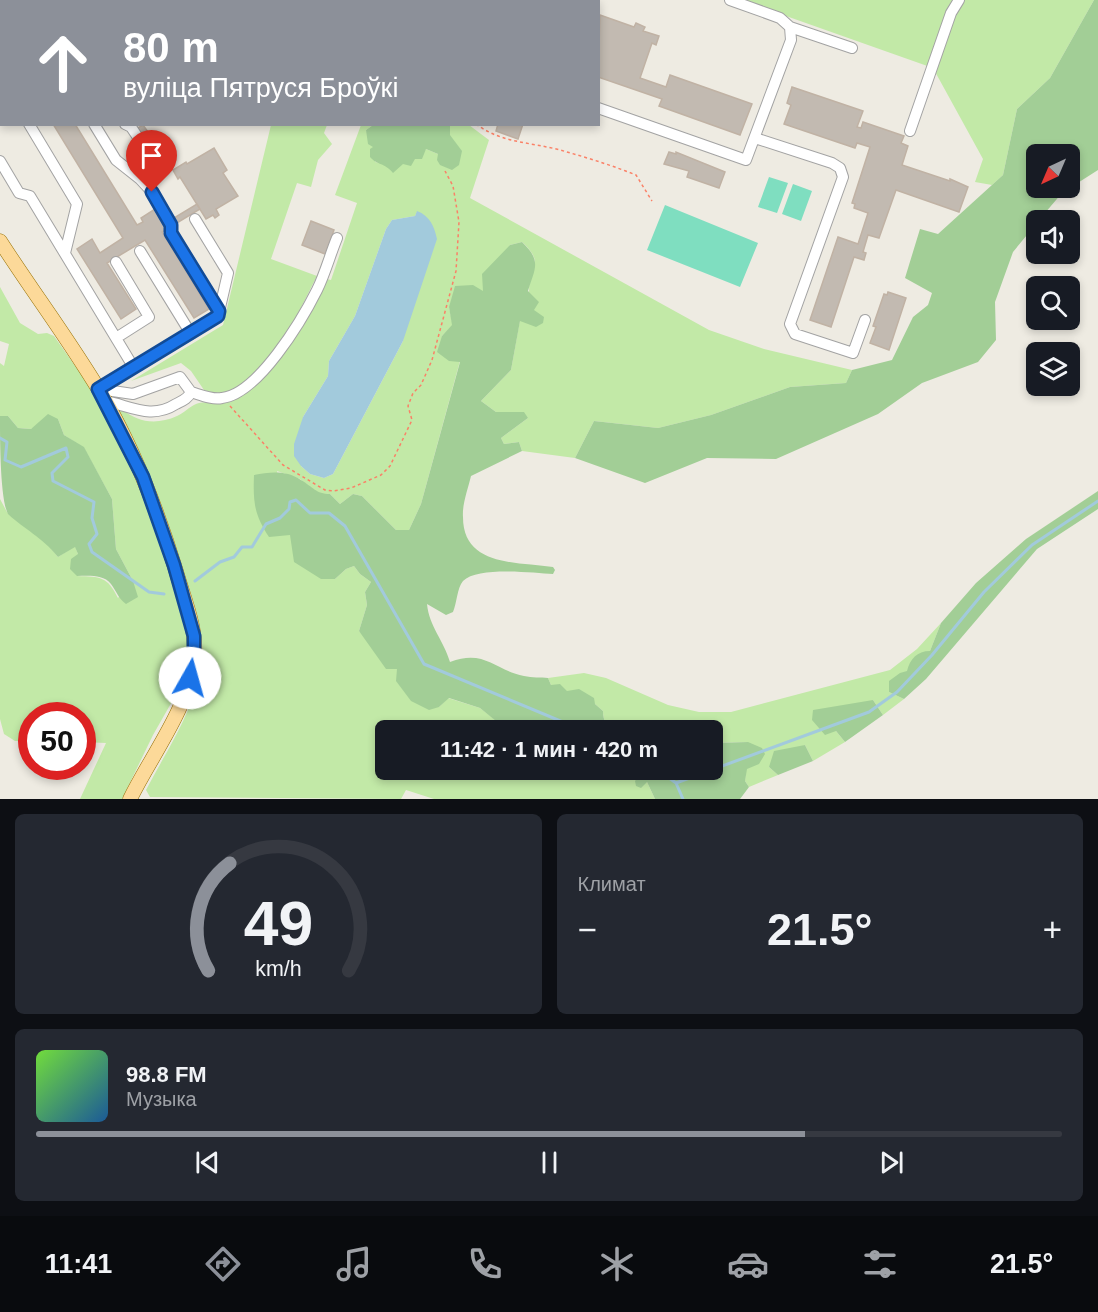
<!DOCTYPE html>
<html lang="ru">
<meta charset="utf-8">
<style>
body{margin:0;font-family:Arial,sans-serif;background:#242831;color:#f1f3f6;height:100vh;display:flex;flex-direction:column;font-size:22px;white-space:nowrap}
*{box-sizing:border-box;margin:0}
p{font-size:20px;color:#9ea1a6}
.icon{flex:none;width:33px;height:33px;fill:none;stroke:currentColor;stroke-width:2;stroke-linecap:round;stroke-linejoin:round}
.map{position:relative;height:799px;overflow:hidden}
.panel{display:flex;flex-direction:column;gap:15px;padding:15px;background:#0d0f14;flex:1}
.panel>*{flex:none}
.hud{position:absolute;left:0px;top:0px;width:600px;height:126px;box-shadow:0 3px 9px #0003;background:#8c9099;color:#fff;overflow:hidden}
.needle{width:39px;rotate:224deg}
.controls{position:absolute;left:1026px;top:144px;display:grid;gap:12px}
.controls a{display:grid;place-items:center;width:54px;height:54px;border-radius:9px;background:#171b24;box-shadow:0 3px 9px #0003;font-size:30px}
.speed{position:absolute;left:18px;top:702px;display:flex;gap:12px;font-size:30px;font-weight:700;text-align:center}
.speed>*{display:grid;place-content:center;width:78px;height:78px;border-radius:50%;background:#171b24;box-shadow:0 3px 9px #0003;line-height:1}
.speed .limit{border:9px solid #d22;background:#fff;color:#111}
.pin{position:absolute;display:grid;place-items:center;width:51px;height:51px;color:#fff;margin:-62px -26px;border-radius:50% 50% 50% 0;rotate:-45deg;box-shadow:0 0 6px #0007}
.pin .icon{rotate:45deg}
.me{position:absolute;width:66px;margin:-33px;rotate:7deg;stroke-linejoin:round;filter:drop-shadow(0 0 4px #0008)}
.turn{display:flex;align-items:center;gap:21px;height:126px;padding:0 24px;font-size:27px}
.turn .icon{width:78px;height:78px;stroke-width:2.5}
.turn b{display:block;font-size:42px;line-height:51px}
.big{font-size:45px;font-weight:600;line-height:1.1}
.panel .card{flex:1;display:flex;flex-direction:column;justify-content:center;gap:9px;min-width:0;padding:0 21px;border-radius:9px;background:#242831}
.panel .dial{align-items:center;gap:0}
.dial svg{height:156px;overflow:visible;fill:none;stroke:#363941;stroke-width:7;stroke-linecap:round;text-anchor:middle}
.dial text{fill:#f1f3f6;stroke:none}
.song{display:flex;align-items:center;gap:18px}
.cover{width:72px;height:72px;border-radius:9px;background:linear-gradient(135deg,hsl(100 70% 55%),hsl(210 70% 35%))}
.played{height:6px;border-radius:3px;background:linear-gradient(90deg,#8c9099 75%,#363941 75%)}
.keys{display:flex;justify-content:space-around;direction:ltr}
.heat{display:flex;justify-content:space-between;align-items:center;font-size:33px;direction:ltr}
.panel .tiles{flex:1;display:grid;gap:15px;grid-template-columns:1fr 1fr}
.card:last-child{grid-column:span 2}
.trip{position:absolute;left:375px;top:720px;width:348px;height:60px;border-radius:9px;background:#171b24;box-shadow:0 3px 9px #0003;font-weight:600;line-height:60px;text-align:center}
.tab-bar{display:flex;height:96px;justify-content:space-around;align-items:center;background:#090b0e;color:#9ea1a6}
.tab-bar .icon{width:42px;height:42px}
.tab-bar .selected{color:#8c9099}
.tab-bar b{font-size:27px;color:#f1f3f6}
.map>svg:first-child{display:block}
.grass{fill:#c2e9a7;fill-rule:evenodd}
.forest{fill:#a2ce96;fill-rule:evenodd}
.pitch{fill:#7fdec0}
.water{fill:#a2cadc}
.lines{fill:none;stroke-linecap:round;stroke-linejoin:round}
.stream{stroke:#a2cadc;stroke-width:3}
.building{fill:#c2bab1;stroke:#c0b2a4;stroke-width:1.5}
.minor-casing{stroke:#a3a3a3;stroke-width:12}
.major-casing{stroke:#956f00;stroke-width:15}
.path{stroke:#fa8167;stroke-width:1.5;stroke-dasharray:3 3;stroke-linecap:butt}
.minor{stroke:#fff;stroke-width:10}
.major{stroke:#fcd999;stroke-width:14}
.route-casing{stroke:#114b97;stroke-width:15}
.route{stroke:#1a73e8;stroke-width:10}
</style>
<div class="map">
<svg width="1098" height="799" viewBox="0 0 1098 799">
<rect width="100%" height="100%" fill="#eeebe2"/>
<path class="grass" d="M741 0H1094L1050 78 1017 109 1003 175 992 185 975 182 983 159 933 68Z
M450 124 469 125 489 140 470 198 709 330 764 349 852 370 846 383 790 387 711 415 658 428 594 421 575 458 522 451 519 442 504 444 501 438 528 418 496 412 481 401 511 370 520 320 534 310C532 304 528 297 529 291 529 266 546 264 522 242L510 245 483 292 449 307 453 326 442 336 449 361H460L421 504 409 530H396L362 496 353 494 340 504 330 494H318L300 479 277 471 290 535 335 579 346 569 354 566 360 574 371 582 365 592 367 605 359 631 439 707 448 698 480 708 507 729 386 730V770H631L647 782 655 799H434L406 790 401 799 150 797 146 790C168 748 196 708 202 661 205 632 194 603 185 576 168 519 148 464 119 411L122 409C138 423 157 425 177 416 184 413 189 407 196 404 206 400 217 406 228 402 264 389 313 313 327 279L331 280 357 203 335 195 361 125H373L366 130 374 147 375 162C396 166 409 164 426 149L438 154 450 135ZM417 212 403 341 333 474 324 478 310 474 301 466 303 417 328 376 329 361 355 316 386 229 392 220 415 216Z
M271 125H327L324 133 332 144 318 160 311 187 297 183 271 259 317 276C298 312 257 411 204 390L191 371 181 363 131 381 223 325Z
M0 287 20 323 38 334 47 333 54 336 101 403 139 479 169 566 189 637V658L186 677 153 735 122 799H80L106 743 83 742 82 716H32L31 741H15L4 734 0 719V499L7 512 45 541 58 557 75 546 78 554 77 576C101 577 107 576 118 598L133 581 116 549 112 499 84 448 64 435 58 419 31 429 18 428 8 416H0V363L4 366 9 344 0 341Z
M941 623 930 651 889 692 904 699 883 715 873 700 836 731 845 742 813 761 805 745 769 767 778 775 749 787 745 781 748 742 713 743 712 730H616C607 726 603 722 603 711L595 704 551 685 548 678 584 673 606 678 668 705 699 712H731L890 670 917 649Z"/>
<path class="forest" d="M1094 0H1098V170L1062 193 1039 220H1036V224L1013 252 995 302 996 340 978 362 922 383 878 414 776 459 707 458 645 483 575 458 594 421 658 428 711 415 790 387 846 383 852 370 892 360 913 317 928 305 932 293 905 278 920 229 938 234 1003 175 1017 109 1050 78ZM1070 154V188H1036V154Z
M373 125H450V135L462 151 459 165 452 170 440 165 437 160 438 154 426 149 422 159H415L411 166 403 164 393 173C384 162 378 166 370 157V149L373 147 368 144 366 130Z
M522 242C542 261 535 268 528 291L539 302 534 310 544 317 543 323 536 327 520 321 511 370 481 401 496 412H524L528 418 501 438 504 444 519 442 522 451 471 476C468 489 462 504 463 517 463 566 516 562 553 567L555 570 553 574C533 573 478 566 463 581 457 588 457 603 453 612L446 615 427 604C429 626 444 641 450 662 485 649 494 670 524 676 532 678 541 677 548 678L551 685 560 684 567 691 579 689 594 698 595 704 603 711C603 722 607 726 616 730H507L480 708 449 698 439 707 429 710 411 701 396 681 397 669H386L359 631 367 605 365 592 371 582 360 574 354 566 346 569 335 579H321L294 562 290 535 269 537C254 514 253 502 254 475 270 472 286 470 301 480 313 487 316 494 330 494L340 504 353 494 362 496 396 530H409L421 504 460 362 449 361 437 352 442 336 452 325 449 307 455 286 473 285 483 291 482 274 510 245Z
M48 414 58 419 64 435 84 447 112 499 116 549 133 581 138 597 126 604C118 598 117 592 111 584 103 574 88 576 77 576L70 569 71 559 78 554 75 547 58 557C41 536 25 530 8 514 0 499 0 438 0 416H8L18 428 31 429Z
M1098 491V509L1037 549 926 679 904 699 889 692V681L900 673 907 671C910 659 917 651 930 651L941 623 976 583 1026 539Z
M873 700 883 715 845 742 836 731 825 735 812 720 813 710Z
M748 742 762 748 765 754 759 764 747 769 745 781 749 787 740 799H655L647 782 641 788 636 786 635 781 639 776 631 770H712L713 743Z
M805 745 813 761 778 775 769 767 774 751Z"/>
<path class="pitch" d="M769 177 788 183 777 213 758 207Z
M793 184 812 191 801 221 782 214Z
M665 205 758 243 740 287 647 250Z"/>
<path class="water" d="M417 211C430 216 434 226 437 239L403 341 333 474 324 478 310 474 301 466 294 456V444L303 417 328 376 329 361 355 316 386 229 392 220 415 216Z"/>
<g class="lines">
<path class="stream" d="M0 438 7 442 5 460 21 467 66 448 68 457 52 473 53 481 94 502 92 518 97 534 89 544 92 552 149 592 164 594
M195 581 220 562 234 557 242 547H252L266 524 280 518 289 509 290 502 296 500 310 513H329L345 526 424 664 582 730
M658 770 676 783 683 799
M676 783 869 712 897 692 932 655 984 592 1032 545 1098 501"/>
</g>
<path class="building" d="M600 15 634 27 636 23 645 27 643 31 659 36 656 45 652 43 640 78 666 87 670 75 752 104 740 135 659 106 662 99 598 77Z
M792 87 863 111 857 127 861 128 863 122 904 136 901 143 908 146 902 165 950 181V179L968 187 959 212 896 190 879 238 868 235 863 252 866 253 864 260 854 257 831 327 810 320 838 237 858 244 868 213 854 208 855 204 852 203 870 147 857 143 855 148 784 124 791 105 787 103Z
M53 124H75L137 225 143 222 141 218 155 209 167 229 162 232 209 309 194 318 145 240 107 263 136 309 121 319 77 249 92 239 100 253 123 238Z
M498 124H523L518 139 496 131Z
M143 125 151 136 144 141 136 129Z
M214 148 227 170 223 173 238 196 216 209 219 215 215 218 213 215 206 219 180 177 178 179 173 170 186 162 187 164Z
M669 152 676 154V152L725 172 719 188 687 177 689 171 664 164Z
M197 204 200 209 167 229 164 224Z
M311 221 334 230 325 254 302 245Z
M888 292 906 298 889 350 870 343 876 327 873 326 884 294 887 295Z"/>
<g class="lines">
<defs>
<path id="minor" d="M206 0 207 2
M261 0 262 2
M41 2 53 0
M172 2 175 0
M328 2 330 0
M0 19 2 18
M790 27 852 48
M598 108 746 160 791 40 790 27 780 18 730 0
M0 113 2 112
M29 124 77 204 65 253
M94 124 116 160 140 179 152 192 171 225V233L219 311
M125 124 131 127 141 142
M910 131 951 13 959 0
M755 138 832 163 840 168 843 177 790 324 795 334 853 353 865 320
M0 161 19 193 30 196 134 368
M140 251 191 334
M116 262 149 317 116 338
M98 389 218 316 228 273 195 219
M99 389 133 394 180 377 191 392C188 399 182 401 176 404 151 420 131 406 105 401
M191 392C201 395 212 400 222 398 258 394 302 320 317 290 325 274 330 255 337 238"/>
<path id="major" d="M0 241C34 294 73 345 105 400 136 454 158 512 176 571 184 599 198 630 194 660 189 707 151 756 130 799"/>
</defs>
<use href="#minor" class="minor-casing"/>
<use href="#major" class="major-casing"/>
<path class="path" d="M476 124C501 143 530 142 560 150 585 157 611 165 636 175L652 201
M230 406 283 465 325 490 333 491 351 488 381 475 390 466 412 420 408 406 413 393 421 385 432 360 456 271 459 222 453 186 445 171"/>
<use href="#minor" class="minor"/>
<use href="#major" class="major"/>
</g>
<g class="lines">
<defs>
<path id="route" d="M152 192 171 225V233L219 311 218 316 98 389 143 477 174 565 194 636V658L190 678"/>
</defs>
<use href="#route" class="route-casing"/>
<use href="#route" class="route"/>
</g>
</svg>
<div class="controls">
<a><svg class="needle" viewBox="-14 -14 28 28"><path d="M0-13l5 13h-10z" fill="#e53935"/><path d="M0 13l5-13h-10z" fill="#9ea1a6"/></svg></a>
<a><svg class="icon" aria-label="sound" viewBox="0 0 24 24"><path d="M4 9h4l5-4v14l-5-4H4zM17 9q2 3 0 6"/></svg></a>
<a><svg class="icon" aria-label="search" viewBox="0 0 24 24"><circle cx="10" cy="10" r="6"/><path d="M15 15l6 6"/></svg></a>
<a><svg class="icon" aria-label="layers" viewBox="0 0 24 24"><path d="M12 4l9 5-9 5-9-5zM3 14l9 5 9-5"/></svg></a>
</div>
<div class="speed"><div class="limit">50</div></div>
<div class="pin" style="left:152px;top:192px;background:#d93025"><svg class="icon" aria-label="arrive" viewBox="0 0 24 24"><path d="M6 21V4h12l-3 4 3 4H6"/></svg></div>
<svg class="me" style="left:190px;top:678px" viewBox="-20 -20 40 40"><circle r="19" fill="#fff"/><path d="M0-13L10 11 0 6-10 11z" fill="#1a73e8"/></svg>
<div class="trip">11:42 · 1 мин · 420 m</div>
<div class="hud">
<div class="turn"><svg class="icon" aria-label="ahead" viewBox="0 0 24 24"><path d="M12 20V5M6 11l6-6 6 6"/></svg><div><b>80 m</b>вуліца Пятруся Броўкі</div></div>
</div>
</div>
<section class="panel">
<div class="tiles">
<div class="card dial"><svg viewBox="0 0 100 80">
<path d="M14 69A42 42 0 1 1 86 69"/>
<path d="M14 69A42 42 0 0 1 25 14" stroke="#8c9099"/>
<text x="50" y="56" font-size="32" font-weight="700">49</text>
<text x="50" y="72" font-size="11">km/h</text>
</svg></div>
<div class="card"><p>Климат</p>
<div class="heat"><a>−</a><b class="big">21.5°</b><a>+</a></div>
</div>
<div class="card">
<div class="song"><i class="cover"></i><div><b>98.8 FM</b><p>Музыка</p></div></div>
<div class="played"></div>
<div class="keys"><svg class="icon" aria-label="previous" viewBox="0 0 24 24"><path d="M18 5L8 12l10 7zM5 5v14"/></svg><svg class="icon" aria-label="pause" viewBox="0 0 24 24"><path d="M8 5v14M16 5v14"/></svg><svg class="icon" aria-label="next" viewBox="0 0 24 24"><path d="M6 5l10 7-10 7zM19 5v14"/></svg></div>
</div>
</div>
</section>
<nav class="tab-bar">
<b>11:41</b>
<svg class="icon selected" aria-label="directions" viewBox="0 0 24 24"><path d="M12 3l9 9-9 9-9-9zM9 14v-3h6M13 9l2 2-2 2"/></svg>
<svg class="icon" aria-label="music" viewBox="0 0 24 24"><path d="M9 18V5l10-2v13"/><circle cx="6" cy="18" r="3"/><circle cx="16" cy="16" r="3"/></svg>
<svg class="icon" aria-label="phone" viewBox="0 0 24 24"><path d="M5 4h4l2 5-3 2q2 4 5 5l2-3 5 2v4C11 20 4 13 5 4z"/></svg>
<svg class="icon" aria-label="climate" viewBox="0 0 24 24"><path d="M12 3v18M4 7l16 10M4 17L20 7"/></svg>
<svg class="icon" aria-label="car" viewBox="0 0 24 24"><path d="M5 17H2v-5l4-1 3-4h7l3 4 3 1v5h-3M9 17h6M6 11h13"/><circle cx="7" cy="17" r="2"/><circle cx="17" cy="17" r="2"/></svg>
<svg class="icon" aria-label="filters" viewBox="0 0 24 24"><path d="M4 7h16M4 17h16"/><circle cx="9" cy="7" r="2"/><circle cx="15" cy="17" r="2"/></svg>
<b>21.5°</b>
</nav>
